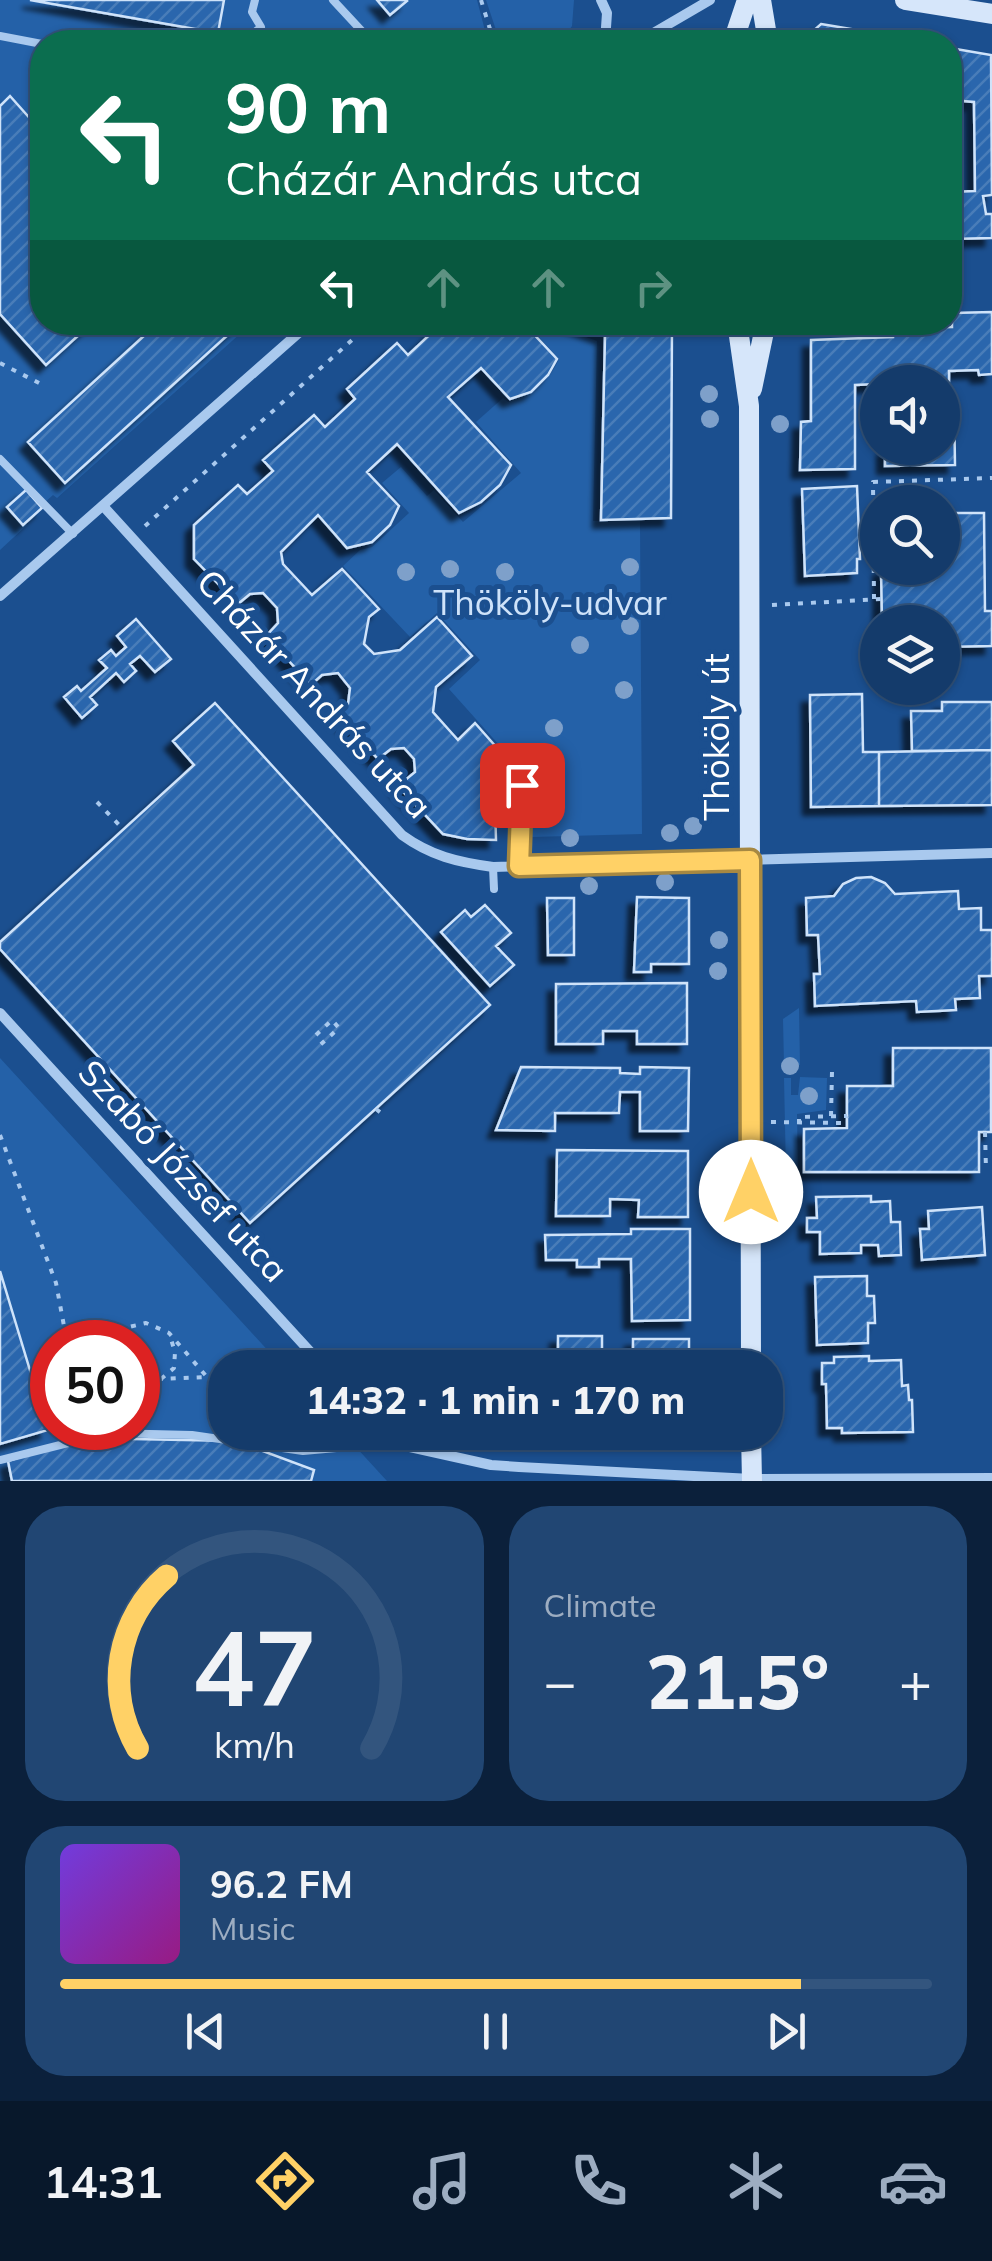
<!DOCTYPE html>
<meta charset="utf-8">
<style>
body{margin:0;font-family:Mulish,sans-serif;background:#214673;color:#f1f3f6;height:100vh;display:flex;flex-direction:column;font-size:38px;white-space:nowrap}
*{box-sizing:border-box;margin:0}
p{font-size:32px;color:#9dadc1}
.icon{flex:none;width:55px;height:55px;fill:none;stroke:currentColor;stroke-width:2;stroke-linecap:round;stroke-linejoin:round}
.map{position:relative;height:1481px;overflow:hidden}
.sheet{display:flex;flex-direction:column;gap:25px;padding:25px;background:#0b203b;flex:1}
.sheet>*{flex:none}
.banner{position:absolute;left:30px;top:30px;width:932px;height:305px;border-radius:40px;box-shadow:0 2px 8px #0004,0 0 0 2px #33557e;background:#0b6e4f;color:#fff;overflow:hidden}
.fabs{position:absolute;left:860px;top:365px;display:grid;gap:20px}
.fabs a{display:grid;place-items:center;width:100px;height:100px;border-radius:50%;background:#143b6b;box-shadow:0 2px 8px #0004,0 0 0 2px #33557e;font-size:50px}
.speed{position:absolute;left:30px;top:1320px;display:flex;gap:20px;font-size:50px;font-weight:700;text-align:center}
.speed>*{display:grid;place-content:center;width:130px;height:130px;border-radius:50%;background:#143b6b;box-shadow:0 2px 8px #0004,0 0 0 2px #33557e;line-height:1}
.speed .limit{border:15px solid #d22;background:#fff;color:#111}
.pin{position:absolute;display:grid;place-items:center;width:85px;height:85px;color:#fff;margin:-42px;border-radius:20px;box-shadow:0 5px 15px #0006}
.me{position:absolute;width:110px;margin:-55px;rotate:0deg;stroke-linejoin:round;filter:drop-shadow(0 0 8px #0008)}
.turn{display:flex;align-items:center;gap:35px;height:210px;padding:0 30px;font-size:45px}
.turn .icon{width:130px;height:130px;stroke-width:2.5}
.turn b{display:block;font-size:70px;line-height:85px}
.lanes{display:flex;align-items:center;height:95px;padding:0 30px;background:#0003;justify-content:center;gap:50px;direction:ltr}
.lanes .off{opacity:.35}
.big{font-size:75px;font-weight:800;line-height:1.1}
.sheet .tile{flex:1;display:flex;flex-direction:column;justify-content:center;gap:15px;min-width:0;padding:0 35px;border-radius:40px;background:#214673}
.sheet .dial{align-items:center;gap:0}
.dial svg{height:260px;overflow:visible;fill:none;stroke:#33557e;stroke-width:7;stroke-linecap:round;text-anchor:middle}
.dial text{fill:#f1f3f6;stroke:none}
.song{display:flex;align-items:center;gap:30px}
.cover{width:120px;height:120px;border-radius:15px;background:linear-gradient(135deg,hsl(260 70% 55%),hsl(310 70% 35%))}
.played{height:10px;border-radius:5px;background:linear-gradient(90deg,#ffd166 85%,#33557e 85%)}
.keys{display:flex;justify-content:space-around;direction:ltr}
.heat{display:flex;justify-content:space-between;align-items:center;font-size:55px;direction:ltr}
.sheet .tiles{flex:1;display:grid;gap:25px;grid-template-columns:1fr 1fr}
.tile:last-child{grid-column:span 2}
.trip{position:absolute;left:208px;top:1350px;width:575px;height:100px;border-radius:40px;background:#143b6b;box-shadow:0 2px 8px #0004,0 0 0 2px #33557e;font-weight:800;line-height:100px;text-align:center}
.menu{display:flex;height:160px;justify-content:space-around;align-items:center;background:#08182b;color:#9dadc1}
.menu .icon{width:70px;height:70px}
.menu .on{color:#ffd166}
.menu b{font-size:45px;color:#f1f3f6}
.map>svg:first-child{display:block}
.green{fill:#2461a8;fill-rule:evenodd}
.building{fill:url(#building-hatch);stroke:#cfe3fa;stroke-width:2.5;filter:url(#shadow)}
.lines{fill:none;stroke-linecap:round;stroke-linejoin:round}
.path{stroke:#a9c9ee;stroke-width:4;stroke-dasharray:5 8;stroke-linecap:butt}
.service{stroke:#a9c9ee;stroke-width:8}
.minor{stroke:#a9c9ee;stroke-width:10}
.secondary{stroke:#d6e6fa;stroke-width:20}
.tree{fill:#7ea0ca}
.route-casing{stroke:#a68842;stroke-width:25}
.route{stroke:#ffd166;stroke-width:18}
.labels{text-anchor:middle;stroke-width:10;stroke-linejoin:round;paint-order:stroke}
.park-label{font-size:35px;fill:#cfe3fa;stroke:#1b4f8f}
.street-label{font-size:35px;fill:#fff;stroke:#1b4f8f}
</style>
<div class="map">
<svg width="992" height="1481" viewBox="0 0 992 1481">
<defs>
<pattern id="building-hatch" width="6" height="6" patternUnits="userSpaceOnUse" patternTransform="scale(2.5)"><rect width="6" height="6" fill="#2a66ad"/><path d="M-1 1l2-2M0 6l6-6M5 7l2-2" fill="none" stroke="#4a7db9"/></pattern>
<filter id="shadow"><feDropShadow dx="-8" dy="8" stdDeviation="2.5" flood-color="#0009"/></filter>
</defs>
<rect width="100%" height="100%" fill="#1b4f8f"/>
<path class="green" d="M0 0H477L488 42H42V322L252 323 57 498 53 495 24 521 27 525 0 550Z
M486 0H574L572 26 561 42H500Z
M548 323 597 341 593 521H640L642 834 532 837 534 787 511 784 509 756 449 689 480 660 437 613 410 637 343 566 360 550 372 547 409 513 382 483 401 467 427 496 434 490 463 522 521 473 476 422 503 398 508 402C533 393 547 384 559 359L536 334Z
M799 1008 800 1065H784L783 1019Z
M0 1058 283 1367 225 1368V1432L343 1433 387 1481H0ZM52 1342H138V1428H52Z
M800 1077 827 1078 826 1110 797 1114 798 1173H786L784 1078H791V1095H798Z"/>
<path class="building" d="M30 0H224L218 33Z
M377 0H406L407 1 390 15Z
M821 24 911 39V42H801Z
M950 48 991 55 992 195 983 196 986 214H992V238L950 239V192L975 191 974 102 950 100Z
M10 96 42 132V322H93L46 365 0 314V106Z
M992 312V374L979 375 978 370 949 371V381L855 385V469L800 470 801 422 811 421V340L893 337V328L952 327V313Z
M159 322H242L65 483 28 442Z
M434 322H534L528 328 557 359 548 375 531 392 510 399 481 368 448 397 511 465 500 485 481 502 459 513 397 444 367 472 399 506 390 525 372 542 347 548 318 515 281 552 283 564 312 595 342 569 379 609 369 617 364 644 374 654 400 650 437 617 472 656 436 687 433 712 458 740 475 723 505 757 494 768 496 840 467 839 443 834 398 786 415 772 414 759 404 748 391 749 378 759 337 714 348 704 350 688 338 673 322 675 311 685 266 636 278 623 277 608 263 593 250 594 238 604 194 559V525L238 485 247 494 273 471 263 460 314 415 325 427 355 399 347 389 397 343 408 355 438 327Z
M567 322H672L671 518 601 520 605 336Z
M954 400 955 465 885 466V448H942V401Z
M857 486 860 559H857V573L805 576 802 489Z
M26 490 42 508 23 525 7 507Z
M942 513H984L985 611H992V646L942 647V622H882L881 568H942Z
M136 619 171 659 155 672 140 656 130 664 136 671 124 682 116 673 90 697 97 705 82 718 64 697 77 686 81 691 107 668 99 660 111 650 116 656 126 647 117 636Z
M862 694 863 752H879V806L811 807 810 695Z
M942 702H992V750L912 751 911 711H942Z
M215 703 490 1005 250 1223 0 949V942L194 765 173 741Z
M992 750V805L879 806V752Z
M871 877 885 883 895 894 958 891 959 909 981 908V930H992V976H979L980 998 955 999 956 1010 917 1012 916 1001 815 1006 814 974H820L818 935H807L806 898 834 896 843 884 856 878Z
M637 897 689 898V964H651V972H634Z
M547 898H574V955H548Z
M485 905 511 933 496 946 514 965 490 986 441 932 465 910 471 917Z
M687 983V1044H637V1031H603V1044H556V984Z
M893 1048H991V1132H979V1172H804V1129L847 1128V1086H893Z
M521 1067 620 1068V1073L640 1074V1067L689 1068 688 1131H640V1092H620L619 1113H555V1131L496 1130Z
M557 1150 688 1151V1217H638L639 1200 610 1199V1216H556Z
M871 1196V1202L890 1201 891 1222H900L901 1255 879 1256 878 1245H861V1253L820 1254V1232H807V1218H817L816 1197Z
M982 1207 985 1255 922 1260 920 1229H929L928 1211Z
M631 1229H690V1320L632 1321 631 1259H599V1267H577V1260H546L545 1235 631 1234Z
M0 1271 48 1430 0 1444Z
M867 1276V1296H874L875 1323H868V1343L817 1345 815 1277Z
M558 1336H602V1368H558Z
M633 1339H689V1368H633Z
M869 1356V1361L901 1360 902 1386 908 1385 909 1400H912L913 1432 842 1433V1428H827L826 1384H822V1363H834V1357Z
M80 1438 236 1441 314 1470 311 1481H12L8 1461Z"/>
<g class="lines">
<path class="path" d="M481 0 494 42
M0 363 39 383
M145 526 372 322
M874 599 873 482 992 478
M772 605 882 599
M97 802 123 829
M316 1035 332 1020 339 1028 319 1046
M376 1109 381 1113
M831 1116 832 1072
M771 1122 842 1123 847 1116
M799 1124V1117L847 1116
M985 1132 986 1170
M0 1135 56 1283 67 1342
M113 1342 120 1329 146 1323 169 1333 207 1377 138 1380
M161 1379 174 1368 175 1352 170 1336"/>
<path class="service" d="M333 0 372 42
M0 36 42 44
M243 42 261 27 252 12 255 0
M0 459 73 534
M519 866 523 785
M493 867 494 889
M0 1460 108 1433 192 1435 303 1451 392 1443"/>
<path class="minor" d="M601 0 607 13 605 42
M638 42 710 0
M104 507 402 835C431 856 457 862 493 867L992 853
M0 596 311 322
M0 1013 325 1368
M383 1432 392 1443 491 1465 519 1467 752 1479 992 1478"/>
<path class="secondary" d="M761 0 768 42
M905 0 992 14
M733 42 747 0
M737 322 749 406 751 1368
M752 389 766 322
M751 1432 752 1481"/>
</g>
<g class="tree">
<circle cx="709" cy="394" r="9"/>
<circle cx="710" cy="419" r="9"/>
<circle cx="780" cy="424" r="9"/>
<circle cx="630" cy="567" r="9"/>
<circle cx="450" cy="569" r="9"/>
<circle cx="406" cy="572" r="9"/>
<circle cx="505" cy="572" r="9"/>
<circle cx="630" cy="626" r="9"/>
<circle cx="580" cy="645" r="9"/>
<circle cx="624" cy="690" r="9"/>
<circle cx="554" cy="728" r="9"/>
<circle cx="693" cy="826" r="9"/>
<circle cx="670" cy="833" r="9"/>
<circle cx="570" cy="838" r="9"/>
<circle cx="665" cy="882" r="9"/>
<circle cx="589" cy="886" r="9"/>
<circle cx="719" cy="940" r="9"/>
<circle cx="718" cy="971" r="9"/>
<circle cx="790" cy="1066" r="9"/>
<circle cx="809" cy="1096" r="9"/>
</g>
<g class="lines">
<defs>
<path id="route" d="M522 785 519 866 750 860 751 1192"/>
</defs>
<use href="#route" class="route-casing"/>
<use href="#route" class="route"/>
</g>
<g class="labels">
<g class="park-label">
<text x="550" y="615">Thököly-udvar</text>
</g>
<g class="street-label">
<text transform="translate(314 694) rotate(47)" y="12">Cházár András utca</text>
<text transform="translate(717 737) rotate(-90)" y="12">Thököly út</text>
<text transform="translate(183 1171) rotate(47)" y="12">Szabó József utca</text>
</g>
</g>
</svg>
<div class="fabs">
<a><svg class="icon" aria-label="sound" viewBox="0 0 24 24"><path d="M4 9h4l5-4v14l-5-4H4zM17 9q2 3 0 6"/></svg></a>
<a><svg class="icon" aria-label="search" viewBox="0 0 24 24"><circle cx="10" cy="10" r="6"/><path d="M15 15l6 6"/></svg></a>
<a><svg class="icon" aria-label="layers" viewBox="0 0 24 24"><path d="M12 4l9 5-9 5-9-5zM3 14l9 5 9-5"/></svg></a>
</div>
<div class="speed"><div class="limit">50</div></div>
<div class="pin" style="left:522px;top:785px;background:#d93025"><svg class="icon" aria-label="arrive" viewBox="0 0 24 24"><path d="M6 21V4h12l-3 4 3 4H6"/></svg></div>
<svg class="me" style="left:751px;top:1192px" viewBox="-20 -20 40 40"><circle r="19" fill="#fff"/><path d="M0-13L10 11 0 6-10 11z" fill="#ffd166"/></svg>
<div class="trip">14:32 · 1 min · 170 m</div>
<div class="banner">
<div class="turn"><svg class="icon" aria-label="left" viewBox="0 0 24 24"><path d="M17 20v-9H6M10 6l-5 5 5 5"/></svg><div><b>90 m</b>Cházár András utca</div></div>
<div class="lanes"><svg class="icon" aria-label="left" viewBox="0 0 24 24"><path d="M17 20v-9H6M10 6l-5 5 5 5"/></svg><svg class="icon off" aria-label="ahead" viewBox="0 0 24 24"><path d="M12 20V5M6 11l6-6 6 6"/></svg><svg class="icon off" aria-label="ahead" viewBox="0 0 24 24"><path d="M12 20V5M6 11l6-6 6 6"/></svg><svg class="icon off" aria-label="right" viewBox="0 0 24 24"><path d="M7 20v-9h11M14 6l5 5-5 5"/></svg></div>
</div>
</div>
<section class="sheet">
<div class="tiles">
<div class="tile dial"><svg viewBox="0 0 100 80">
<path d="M14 69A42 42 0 1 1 86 69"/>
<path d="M14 69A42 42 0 0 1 23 16" stroke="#ffd166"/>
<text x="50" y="56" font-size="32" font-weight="700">47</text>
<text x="50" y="72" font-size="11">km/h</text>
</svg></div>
<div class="tile"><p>Climate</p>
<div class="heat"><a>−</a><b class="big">21.5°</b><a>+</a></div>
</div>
<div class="tile">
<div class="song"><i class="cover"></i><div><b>96.2 FM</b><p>Music</p></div></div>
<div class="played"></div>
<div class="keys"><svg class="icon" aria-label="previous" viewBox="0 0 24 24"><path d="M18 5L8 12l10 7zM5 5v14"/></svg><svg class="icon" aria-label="pause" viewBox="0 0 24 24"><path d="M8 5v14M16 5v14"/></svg><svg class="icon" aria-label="next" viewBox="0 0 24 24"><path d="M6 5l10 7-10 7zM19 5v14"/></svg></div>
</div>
</div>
</section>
<nav class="menu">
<b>14:31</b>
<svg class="icon on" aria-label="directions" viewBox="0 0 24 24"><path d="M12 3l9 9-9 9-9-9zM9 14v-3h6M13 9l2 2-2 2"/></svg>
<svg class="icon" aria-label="music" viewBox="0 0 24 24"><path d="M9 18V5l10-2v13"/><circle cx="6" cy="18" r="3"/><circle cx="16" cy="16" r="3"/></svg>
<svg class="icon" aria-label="phone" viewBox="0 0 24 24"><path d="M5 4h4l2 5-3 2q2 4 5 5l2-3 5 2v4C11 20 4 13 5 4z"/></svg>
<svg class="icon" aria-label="climate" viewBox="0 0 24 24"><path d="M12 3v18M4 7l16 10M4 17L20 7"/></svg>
<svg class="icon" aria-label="car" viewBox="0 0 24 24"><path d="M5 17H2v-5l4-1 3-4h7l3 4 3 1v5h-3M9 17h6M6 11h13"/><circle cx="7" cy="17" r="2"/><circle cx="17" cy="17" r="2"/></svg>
</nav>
